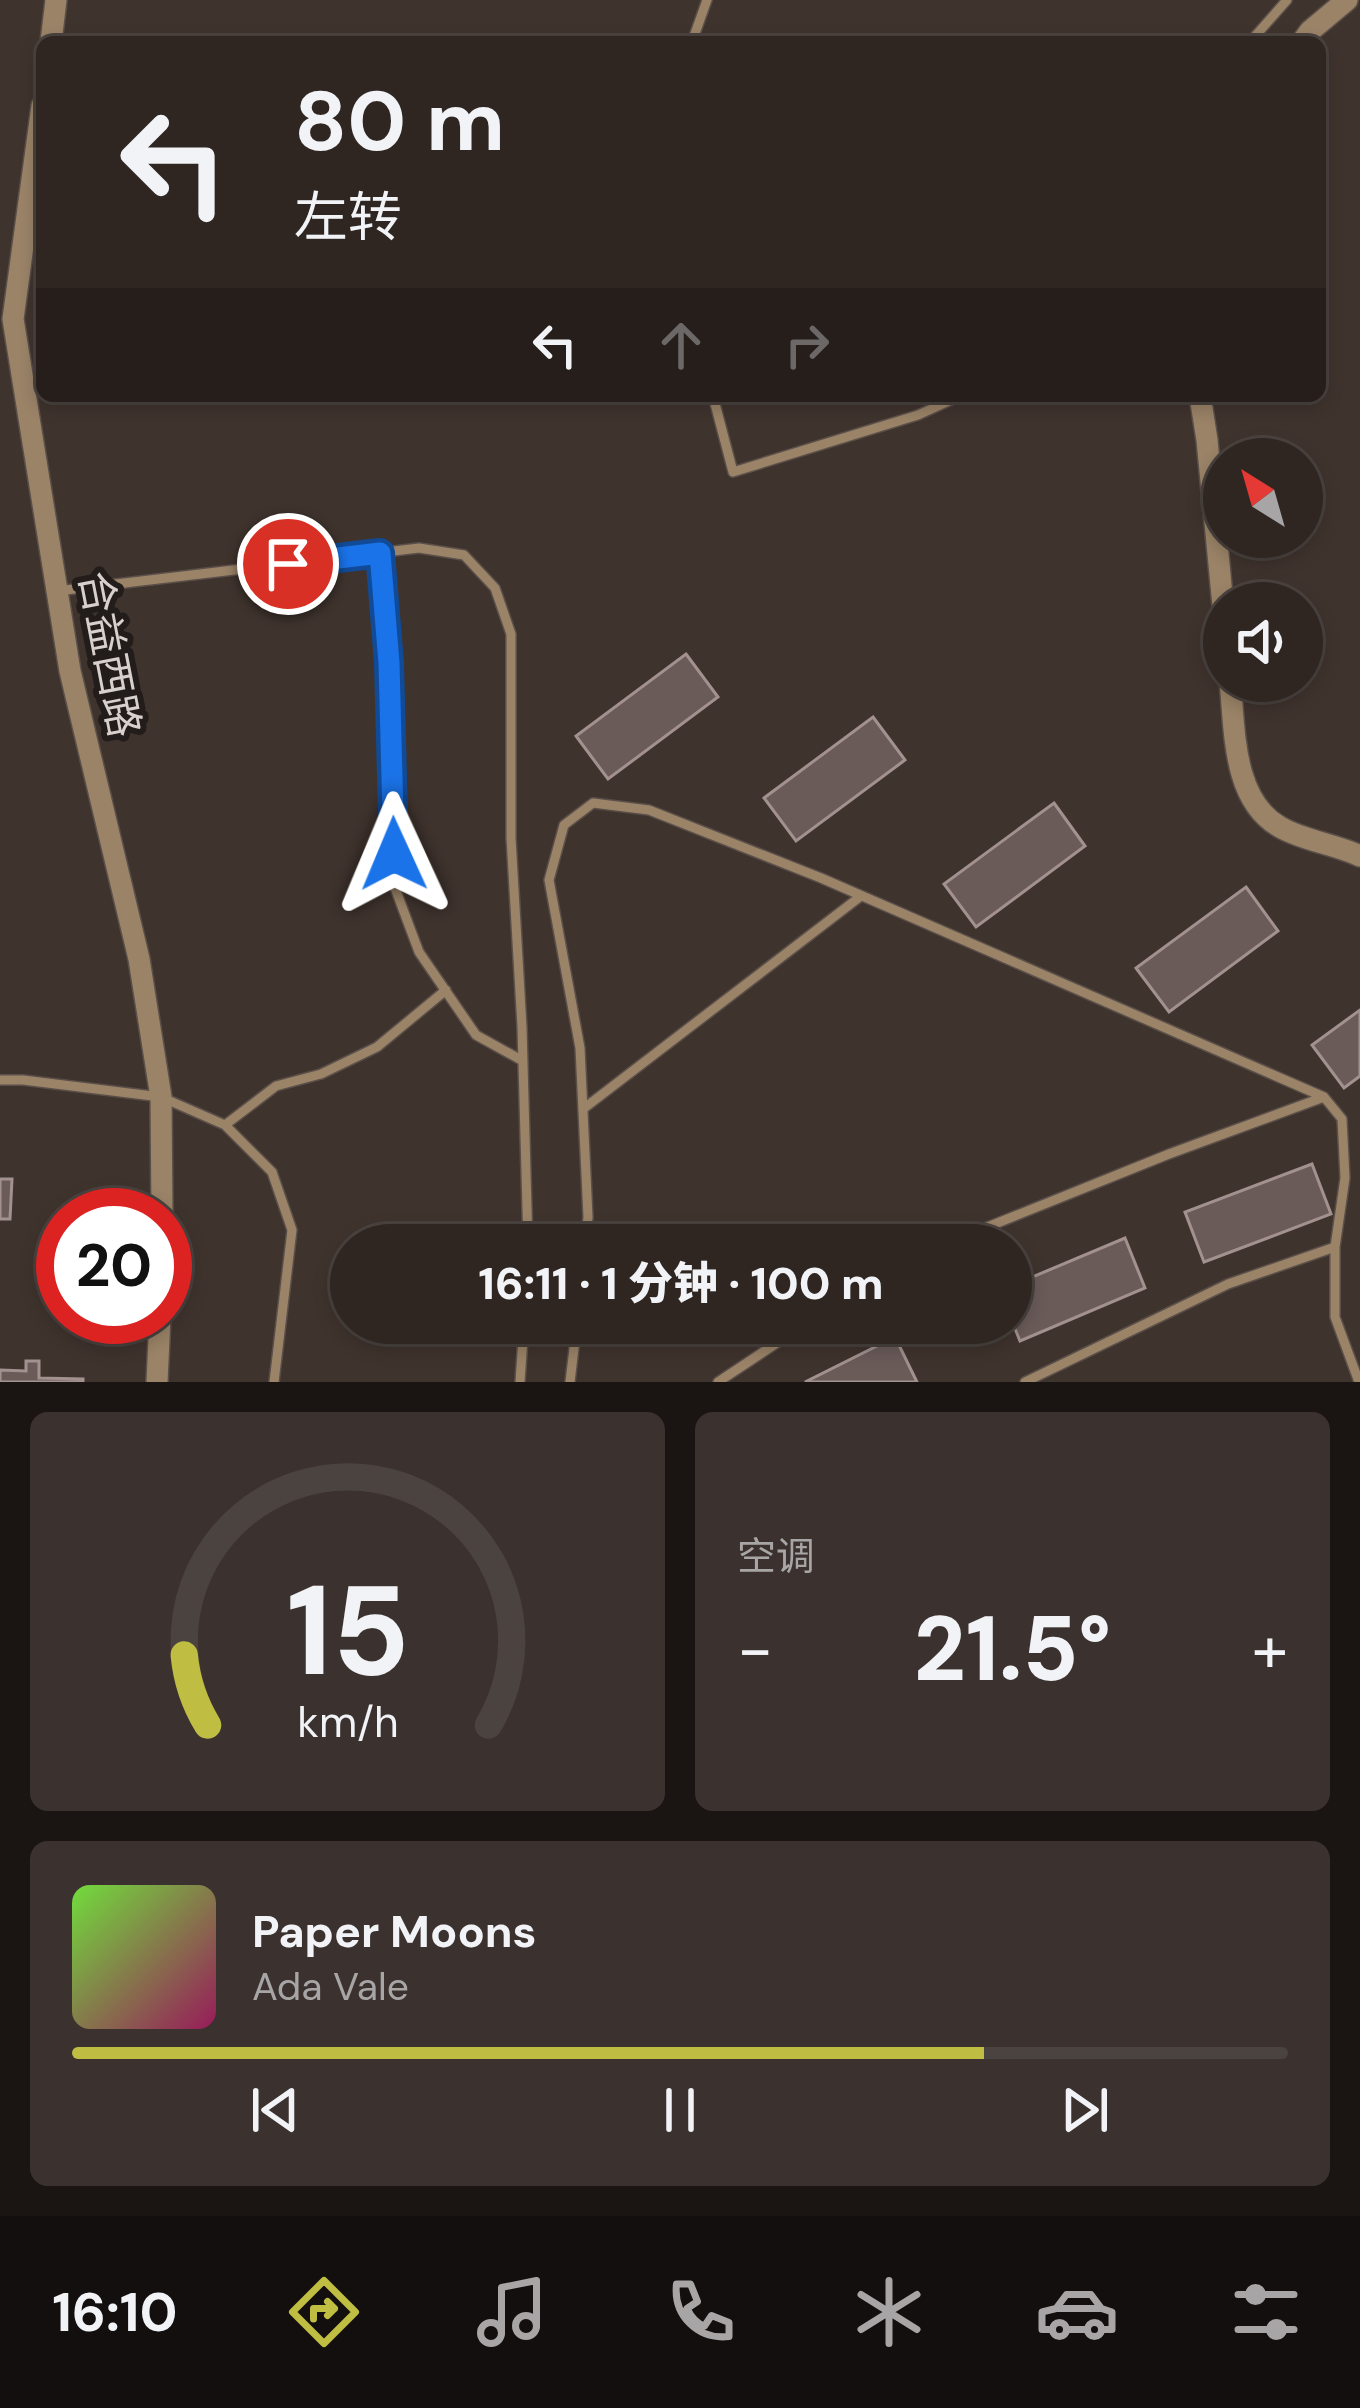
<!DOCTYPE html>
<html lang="zh">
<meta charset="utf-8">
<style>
body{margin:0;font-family:"DM Sans","Noto Sans SC",sans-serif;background:#3b322f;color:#f1f3f6;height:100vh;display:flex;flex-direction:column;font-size:45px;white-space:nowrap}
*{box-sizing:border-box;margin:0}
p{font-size:39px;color:#a7a5a5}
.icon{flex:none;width:66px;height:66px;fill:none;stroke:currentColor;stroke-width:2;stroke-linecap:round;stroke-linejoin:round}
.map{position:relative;height:1382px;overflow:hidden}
.drawer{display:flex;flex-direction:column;gap:30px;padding:30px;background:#1a1513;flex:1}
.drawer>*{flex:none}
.banner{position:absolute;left:36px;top:36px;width:1290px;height:366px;border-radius:18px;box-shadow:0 6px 18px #0003,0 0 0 3px #4a4340;background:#2f2622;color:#f1f3f6;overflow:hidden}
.needle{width:78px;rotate:323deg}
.controls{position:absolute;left:1203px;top:438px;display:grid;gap:24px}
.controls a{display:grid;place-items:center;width:120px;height:120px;border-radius:50%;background:#2f2622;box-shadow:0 6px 18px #0003,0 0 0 3px #4a4340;font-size:60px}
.speed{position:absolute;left:36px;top:1188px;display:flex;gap:24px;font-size:60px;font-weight:700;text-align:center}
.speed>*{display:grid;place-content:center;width:156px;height:156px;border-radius:50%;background:#2f2622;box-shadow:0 6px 18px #0003,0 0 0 3px #4a4340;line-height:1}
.speed .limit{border:18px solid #d22;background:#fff;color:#111}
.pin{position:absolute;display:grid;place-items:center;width:102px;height:102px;color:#fff;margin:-51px;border:6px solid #fff;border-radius:50%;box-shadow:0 3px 12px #0007}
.me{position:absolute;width:132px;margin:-66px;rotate:359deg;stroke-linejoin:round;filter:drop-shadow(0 0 9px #0008)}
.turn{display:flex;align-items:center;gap:42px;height:252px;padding:0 60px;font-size:54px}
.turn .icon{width:156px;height:156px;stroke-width:2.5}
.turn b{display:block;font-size:84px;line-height:102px}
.lanes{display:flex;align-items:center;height:114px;padding:0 60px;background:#0003;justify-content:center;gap:60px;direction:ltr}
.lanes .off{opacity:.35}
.big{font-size:90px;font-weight:800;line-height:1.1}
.drawer .card{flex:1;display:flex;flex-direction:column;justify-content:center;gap:18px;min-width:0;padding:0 42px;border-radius:18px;background:#3b322f}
.drawer .dial{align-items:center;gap:0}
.dial svg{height:312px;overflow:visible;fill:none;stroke:#4a4340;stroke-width:7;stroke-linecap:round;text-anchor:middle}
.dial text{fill:#f1f3f6;stroke:none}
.song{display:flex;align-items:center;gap:36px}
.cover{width:144px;height:144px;border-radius:18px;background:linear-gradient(135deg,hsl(100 70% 55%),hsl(330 70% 35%))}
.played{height:12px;border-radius:6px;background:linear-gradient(90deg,#bfbe42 75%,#4a4340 75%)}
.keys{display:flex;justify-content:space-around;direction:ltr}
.heat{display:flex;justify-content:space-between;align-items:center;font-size:66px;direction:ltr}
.drawer .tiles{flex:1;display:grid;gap:30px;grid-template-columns:1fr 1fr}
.card:last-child{grid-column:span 2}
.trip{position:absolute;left:330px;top:1224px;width:702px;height:120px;border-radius:60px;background:#2f2622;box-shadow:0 6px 18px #0003,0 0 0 3px #4a4340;font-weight:800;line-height:120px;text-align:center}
.menu{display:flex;height:192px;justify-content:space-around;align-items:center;background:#130f0e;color:#a7a5a5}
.menu .icon{width:84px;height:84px}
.menu .current{color:#bfbe42}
.menu b{font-size:54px;color:#f1f3f6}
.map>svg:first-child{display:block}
.building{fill:#6a5b59;stroke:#a2918f;stroke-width:3}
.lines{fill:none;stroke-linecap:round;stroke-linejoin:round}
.service-casing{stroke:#5b4f4a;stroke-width:12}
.tertiary-casing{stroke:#5b4f4a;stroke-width:24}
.service{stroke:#9a8367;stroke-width:9}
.tertiary{stroke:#9a8367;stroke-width:21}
.route-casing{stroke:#114b97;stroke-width:30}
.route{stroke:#1a73e8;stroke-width:21}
.labels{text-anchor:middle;stroke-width:12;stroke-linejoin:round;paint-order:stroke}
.street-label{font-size:42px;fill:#d8d0cd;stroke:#221c1a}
</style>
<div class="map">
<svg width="1360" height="1382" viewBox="0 0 1360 1382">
<rect width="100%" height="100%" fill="#3f332d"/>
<path class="building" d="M686 654 718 697 608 779 576 736Z
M873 717 905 760 796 841 764 798Z
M1054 803 1085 846 976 927 944 884Z
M1246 887 1278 931 1169 1012 1136 968Z
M1360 1010V1076L1344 1088 1312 1045Z
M1312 1164 1331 1214 1204 1262 1185 1212Z
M0 1179H12L10 1219H0Z
M1125 1238 1145 1288 1020 1341 1011 1319V1286Z
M895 1337 917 1382H805Z
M26 1361H39V1378L83 1379V1382H0V1370L26 1371Z"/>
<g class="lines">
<defs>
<path id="service" d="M692 42 707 0
M1250 42 1287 0
M713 396 733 472 918 415 960 396
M380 552 389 663 395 888 419 952 476 1035 523 1061
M57 591 419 548 464 555 495 588 511 634V838L522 1027 528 1245
M0 1080H23L161 1097 225 1125 272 1172 292 1230 274 1382
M583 1109 861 896
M225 1125 276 1086 321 1074 377 1047 446 990
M585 1245 588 1217 580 1048 549 880 564 825 593 803 649 810 821 878 1324 1097 1342 1119 1345 1178 1335 1247V1317L1359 1382
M953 1245 980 1230 1169 1154 1324 1097
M520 1382 524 1323
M570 1382 577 1323
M718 1382 807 1323
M1025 1382 1228 1284 1335 1247"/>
<path id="tertiary" d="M51 42 56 0
M1302 42 1310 31 1347 0
M42 106 13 319 70 671 139 959 161 1097 162 1215
M1200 396 1207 440 1224 616
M1230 681C1235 729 1232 800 1280 827 1304 841 1335 844 1360 856
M157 1382 160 1317"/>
</defs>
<use href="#service" class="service-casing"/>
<use href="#tertiary" class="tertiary-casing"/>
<use href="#service" class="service"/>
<use href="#tertiary" class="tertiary"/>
</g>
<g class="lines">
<defs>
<path id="route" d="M288 564 380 553 389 663 394 854"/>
</defs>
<use href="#route" class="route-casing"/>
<use href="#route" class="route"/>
</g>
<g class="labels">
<g class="street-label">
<text transform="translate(110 654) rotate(79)" y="15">合益西路</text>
</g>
</g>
</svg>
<div class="controls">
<a><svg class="needle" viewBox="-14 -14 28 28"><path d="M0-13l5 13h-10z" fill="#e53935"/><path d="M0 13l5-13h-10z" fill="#a7a5a5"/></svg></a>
<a><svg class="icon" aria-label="sound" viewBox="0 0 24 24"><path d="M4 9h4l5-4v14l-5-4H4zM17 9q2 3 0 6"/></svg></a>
</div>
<div class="speed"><div class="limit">20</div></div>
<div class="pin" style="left:288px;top:564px;background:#d93025"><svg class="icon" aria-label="arrive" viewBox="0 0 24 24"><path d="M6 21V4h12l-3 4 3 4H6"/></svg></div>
<svg class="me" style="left:394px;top:854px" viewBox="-20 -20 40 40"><path d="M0-17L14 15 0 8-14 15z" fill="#1a73e8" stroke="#fff" stroke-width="4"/></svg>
<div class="trip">16:11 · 1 分钟 · 100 m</div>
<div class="banner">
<div class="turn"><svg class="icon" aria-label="left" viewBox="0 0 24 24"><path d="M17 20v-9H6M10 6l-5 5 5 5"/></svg><div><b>80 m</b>左转</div></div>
<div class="lanes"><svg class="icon" aria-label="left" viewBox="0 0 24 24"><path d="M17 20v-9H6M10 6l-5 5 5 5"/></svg><svg class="icon off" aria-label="ahead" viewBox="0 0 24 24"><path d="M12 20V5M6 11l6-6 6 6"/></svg><svg class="icon off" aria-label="right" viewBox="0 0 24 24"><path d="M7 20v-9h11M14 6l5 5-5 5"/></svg></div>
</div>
</div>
<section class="drawer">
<div class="tiles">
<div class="card dial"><svg viewBox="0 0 100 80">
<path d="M14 69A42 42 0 1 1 86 69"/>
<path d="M14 69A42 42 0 0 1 8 51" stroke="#bfbe42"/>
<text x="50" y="56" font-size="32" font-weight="700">15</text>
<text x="50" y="72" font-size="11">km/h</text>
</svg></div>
<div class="card"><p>空调</p>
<div class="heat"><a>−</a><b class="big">21.5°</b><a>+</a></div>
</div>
<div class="card">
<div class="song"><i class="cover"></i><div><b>Paper Moons</b><p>Ada Vale</p></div></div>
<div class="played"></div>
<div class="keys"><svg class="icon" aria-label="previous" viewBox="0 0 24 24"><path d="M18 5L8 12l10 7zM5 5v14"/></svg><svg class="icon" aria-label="pause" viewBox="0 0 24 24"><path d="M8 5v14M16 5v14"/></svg><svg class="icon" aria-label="next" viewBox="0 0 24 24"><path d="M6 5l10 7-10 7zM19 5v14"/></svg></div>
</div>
</div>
</section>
<nav class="menu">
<b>16:10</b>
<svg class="icon current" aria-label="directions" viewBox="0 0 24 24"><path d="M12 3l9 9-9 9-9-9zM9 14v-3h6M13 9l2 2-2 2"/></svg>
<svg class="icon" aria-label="music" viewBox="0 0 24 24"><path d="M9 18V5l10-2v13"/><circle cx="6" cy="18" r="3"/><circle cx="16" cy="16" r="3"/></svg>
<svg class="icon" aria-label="phone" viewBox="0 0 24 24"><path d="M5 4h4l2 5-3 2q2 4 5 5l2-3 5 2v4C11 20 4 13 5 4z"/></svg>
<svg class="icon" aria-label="climate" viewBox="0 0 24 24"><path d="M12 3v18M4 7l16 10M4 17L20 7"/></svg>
<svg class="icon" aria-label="car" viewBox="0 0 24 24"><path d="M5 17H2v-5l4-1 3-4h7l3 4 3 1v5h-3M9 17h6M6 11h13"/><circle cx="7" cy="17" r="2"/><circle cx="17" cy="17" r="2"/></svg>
<svg class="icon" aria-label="filters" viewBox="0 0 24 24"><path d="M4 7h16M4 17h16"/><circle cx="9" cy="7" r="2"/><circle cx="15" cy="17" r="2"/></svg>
</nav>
